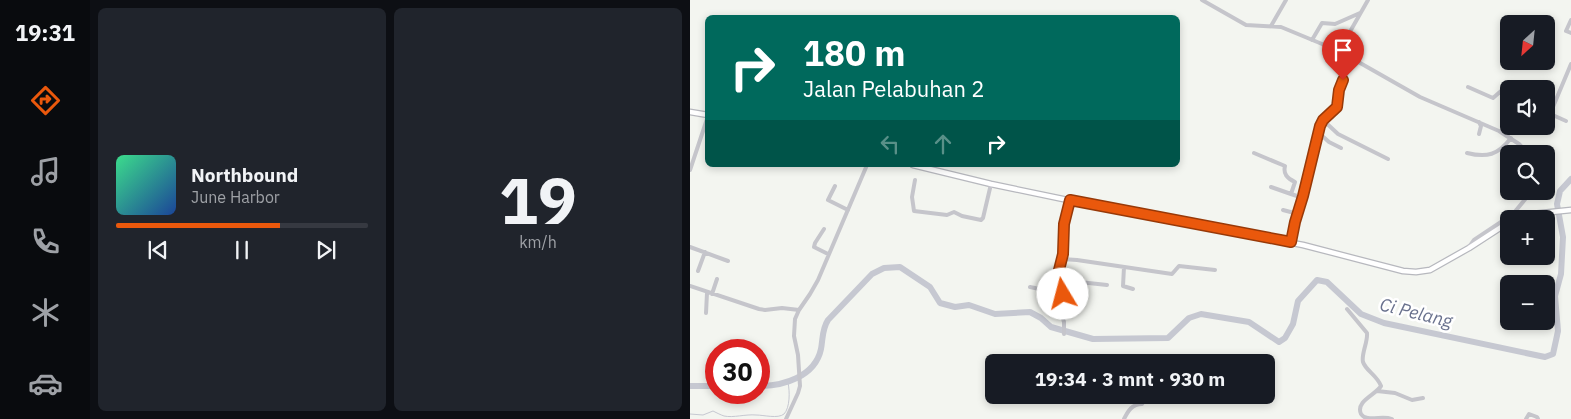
<!DOCTYPE html>
<html lang="id">
<meta charset="utf-8">
<style>
body{margin:0;font-family:"IBM Plex Sans",sans-serif;background:#20242c;color:#f1f3f6;height:100vh;display:flex;flex-direction:column;font-size:19px;white-space:nowrap}
*{box-sizing:border-box;margin:0}
p{font-size:16px;color:#9ea1a6}
.icon{flex:none;width:28px;height:28px;fill:none;stroke:currentColor;stroke-width:2;stroke-linecap:round;stroke-linejoin:round}
.map{position:relative;flex:1;overflow:hidden}
.details{display:flex;flex-direction:column;gap:8px;padding:8px;background:#0d0f14;width:600px}
.details>*{flex:none}
.hud{position:absolute;left:15px;top:15px;width:475px;height:152px;border-radius:8px;box-shadow:0 2px 8px #0003;background:#00695c;color:#fff;overflow:hidden}
.needle{width:32px;rotate:207deg}
.tools{position:absolute;left:810px;top:15px;display:grid;gap:10px}
.tools a{display:grid;place-items:center;width:55px;height:55px;border-radius:8px;background:#171b24;box-shadow:0 2px 8px #0003;font-size:25px}
.speed{position:absolute;left:15px;top:339px;display:flex;gap:10px;font-size:25px;font-weight:700;text-align:center}
.speed>*{display:grid;place-content:center;width:65px;height:65px;border-radius:50%;background:#171b24;box-shadow:0 2px 8px #0003;line-height:1}
.speed .limit{border:8px solid #d22;background:#fff;color:#111}
.pin{position:absolute;display:grid;place-items:center;width:42px;height:42px;color:#fff;margin:-51px -21px;border-radius:50% 50% 50% 0;rotate:-45deg;box-shadow:0 0 5px #0007}
.pin .icon{rotate:45deg}
.me{position:absolute;width:55px;margin:-28px;rotate:352deg;stroke-linejoin:round;filter:drop-shadow(0 0 4px #0008)}
.turn{display:flex;align-items:center;gap:18px;height:105px;padding:0 15px;font-size:22px}
.turn .icon{width:65px;height:65px;stroke-width:2.5}
.turn b{display:block;font-size:35px;line-height:42px}
.lanes{display:flex;align-items:center;height:48px;padding:0 15px;background:#0003;justify-content:center;gap:25px;direction:ltr}
.lanes .off{opacity:.35}
.details .widget{flex:1;display:flex;flex-direction:column;justify-content:center;gap:8px;min-width:0;padding:0 18px;border-radius:8px;background:#20242c}
.details .dial{align-items:center;gap:0}
.dial b{font-size:65px;line-height:1}
.song{display:flex;align-items:center;gap:15px}
.cover{width:60px;height:60px;border-radius:8px;background:linear-gradient(135deg,hsl(150 70% 55%),hsl(220 70% 35%))}
.played{height:5px;border-radius:2px;background:linear-gradient(90deg,#ea580c 65%,#363941 65%)}
.keys{display:flex;justify-content:space-around;direction:ltr}
.details .tiles{flex:1;display:grid;gap:8px;grid-template-columns:repeat(2,1fr)}
.trip{position:absolute;left:295px;top:354px;width:290px;height:50px;border-radius:8px;background:#171b24;box-shadow:0 2px 8px #0003;font-weight:700;line-height:50px;text-align:center}
main{display:flex;flex:1;min-height:0}
.tabs{display:flex;flex-direction:column;width:90px;justify-content:space-around;align-items:center;background:#090b0e;color:#9ea1a6}
.tabs .icon{width:35px;height:35px}
.tabs .selected{color:#ea580c}
.tabs b{font-size:22px;color:#f1f3f6}
.map>svg:first-child{display:block}
.lines{fill:none;stroke-linecap:round;stroke-linejoin:round}
.stream{stroke:#c6c8d1;stroke-width:1}
.river{stroke:#c6c8d1;stroke-width:6}
.major-casing{stroke:#b7b8be;stroke-width:7}
.minor{stroke:#c5c5cb;stroke-width:4}
.major{stroke:#fff;stroke-width:4.5}
.route-casing{stroke:#983908;stroke-width:12}
.route{stroke:#ea580c;stroke-width:9}
.labels{text-anchor:middle;stroke-width:5;stroke-linejoin:round;paint-order:stroke}
.water-label{font-size:18px;font-style:italic;fill:#69718d;stroke:#fff}
</style>
<main>
<nav class="tabs">
<b>19:31</b>
<svg class="icon selected" aria-label="directions" viewBox="0 0 24 24"><path d="M12 3l9 9-9 9-9-9zM9 14v-3h6M13 9l2 2-2 2"/></svg>
<svg class="icon" aria-label="music" viewBox="0 0 24 24"><path d="M9 18V5l10-2v13"/><circle cx="6" cy="18" r="3"/><circle cx="16" cy="16" r="3"/></svg>
<svg class="icon" aria-label="phone" viewBox="0 0 24 24"><path d="M5 4h4l2 5-3 2q2 4 5 5l2-3 5 2v4C11 20 4 13 5 4z"/></svg>
<svg class="icon" aria-label="climate" viewBox="0 0 24 24"><path d="M12 3v18M4 7l16 10M4 17L20 7"/></svg>
<svg class="icon" aria-label="car" viewBox="0 0 24 24"><path d="M5 17H2v-5l4-1 3-4h7l3 4 3 1v5h-3M9 17h6M6 11h13"/><circle cx="7" cy="17" r="2"/><circle cx="17" cy="17" r="2"/></svg>
</nav>
<section class="details">
<div class="tiles">
<div class="widget">
<div class="song"><i class="cover"></i><div><b>Northbound</b><p>June Harbor</p></div></div>
<div class="played"></div>
<div class="keys"><svg class="icon" aria-label="previous" viewBox="0 0 24 24"><path d="M18 5L8 12l10 7zM5 5v14"/></svg><svg class="icon" aria-label="pause" viewBox="0 0 24 24"><path d="M8 5v14M16 5v14"/></svg><svg class="icon" aria-label="next" viewBox="0 0 24 24"><path d="M6 5l10 7-10 7zM19 5v14"/></svg></div>
</div>
<div class="widget dial"><b>19</b><p>km/h</p></div>
</div>
</section>
<div class="map">
<svg width="881" height="419" viewBox="0 0 881 419">
<rect width="100%" height="100%" fill="#f3f5f0"/>
<g class="lines">
<path class="stream" d="M0 414 13 415 23 411C27 413 31 415 34 416 43 418 56 414 66 415 74 415 88 419 94 414 100 408 100 391 98 383"/>
<path class="river" d="M0 386H26
M69 386C93 386 125 377 131 349 133 338 132 329 138 320L182 274 194 268 210 267 240 287 250 303 265 307 279 305 305 314 340 312 351 318 361 327 403 339 478 338 499 318 511 314 559 322 589 342 595 338 603 324 608 301 627 280 637 282 671 314 694 323 855 357 863 354 868 331 865 296 871 274 873 237 867 204 870 191 881 179"/>
<defs>
<path id="major" d="M0 112 18 115
M223 165 301 184 421 209 613 245 713 271 726 272 740 270 779 248 819 222
M825 219 842 214 881 210"/>
</defs>
<use href="#major" class="major-casing"/>
<path class="minor" d="M512 0 556 25 591 27 649 51 730 97 809 131 829 144 839 154
M881 20 876 31 881 33
M581 26 596 0
M622 40 632 23 645 24 670 13
M649 51 678 0
M778 87 803 98 811 91 815 99 819 101
M856 112 876 121
M860 114 881 64
M633 120 648 134 698 159
M629 133 639 142 651 148
M789 134 791 126 789 122
M817 136 823 126
M564 153 595 166C593 174 597 178 605 182L601 194 613 198
M777 153C797 158 808 155 821 138
M0 170 18 116
M225 180 222 197 224 211 257 215 264 212 272 216 291 220 293 218 301 184
M145 186 138 200 158 210
M581 187 601 194
M593 210 608 214
M134 229 125 243 124 247 138 254
M601 242 605 222 613 196 630 126 633 120 647 107 650 85 664 59
M0 247 38 261
M779 247 784 240 823 214 842 191
M372 259 387 260 482 274 489 266 525 270
M434 267 433 286 443 289
M8 271 15 252
M371 280 417 285
M0 286 69 309 75 310 92 308 109 310
M340 287 373 294
M22 294 27 279
M657 309 677 333C678 342 671 354 673 362 676 371 687 375 691 386 687 394 665 401 671 414 673 417 675 418 678 418 687 419 694 416 702 419
M16 313 17 293
M374 334V322L370 310 373 286 369 272 373 254 374 224 380 200
M687 391 705 393 722 400 733 398
M96 419 108 393 110 386 108 355 104 336 105 319 109 310 120 294 128 280 177 165
M434 419C438 411 442 404 452 404L457 395
M836 419 839 414 847 417 848 419"/>
<use href="#major" class="major"/>
</g>
<g class="lines">
<defs>
<path id="route" d="M373 294V284L369 276V270L373 254 374 224 380 200 601 242 605 222 613 196 630 126 633 120 647 107 649 90 653 80"/>
</defs>
<use href="#route" class="route-casing"/>
<use href="#route" class="route"/>
</g>
<g class="labels">
<g class="water-label">
<text transform="translate(726 313) rotate(14)" y="6">Ci Pelang</text>
</g>
</g>
</svg>
<div class="tools">
<a><svg class="needle" viewBox="-14 -14 28 28"><path d="M0-13l5 13h-10z" fill="#e53935"/><path d="M0 13l5-13h-10z" fill="#9ea1a6"/></svg></a>
<a><svg class="icon" aria-label="sound" viewBox="0 0 24 24"><path d="M4 9h4l5-4v14l-5-4H4zM17 9q2 3 0 6"/></svg></a>
<a><svg class="icon" aria-label="search" viewBox="0 0 24 24"><circle cx="10" cy="10" r="6"/><path d="M15 15l6 6"/></svg></a>
<a>+</a>
<a>−</a>
</div>
<div class="speed"><div class="limit">30</div></div>
<div class="pin" style="left:653px;top:80px;background:#d93025"><svg class="icon" aria-label="arrive" viewBox="0 0 24 24"><path d="M6 21V4h12l-3 4 3 4H6"/></svg></div>
<svg class="me" style="left:373px;top:294px" viewBox="-20 -20 40 40"><circle r="19" fill="#fff"/><path d="M0-13L10 11 0 6-10 11z" fill="#ea580c"/></svg>
<div class="trip">19:34 · 3 mnt · 930 m</div>
<div class="hud">
<div class="turn"><svg class="icon" aria-label="right" viewBox="0 0 24 24"><path d="M7 20v-9h11M14 6l5 5-5 5"/></svg><div><b>180 m</b>Jalan Pelabuhan 2</div></div>
<div class="lanes"><svg class="icon off" aria-label="left" viewBox="0 0 24 24"><path d="M17 20v-9H6M10 6l-5 5 5 5"/></svg><svg class="icon off" aria-label="ahead" viewBox="0 0 24 24"><path d="M12 20V5M6 11l6-6 6 6"/></svg><svg class="icon" aria-label="right" viewBox="0 0 24 24"><path d="M7 20v-9h11M14 6l5 5-5 5"/></svg></div>
</div>
</div>
</main>
